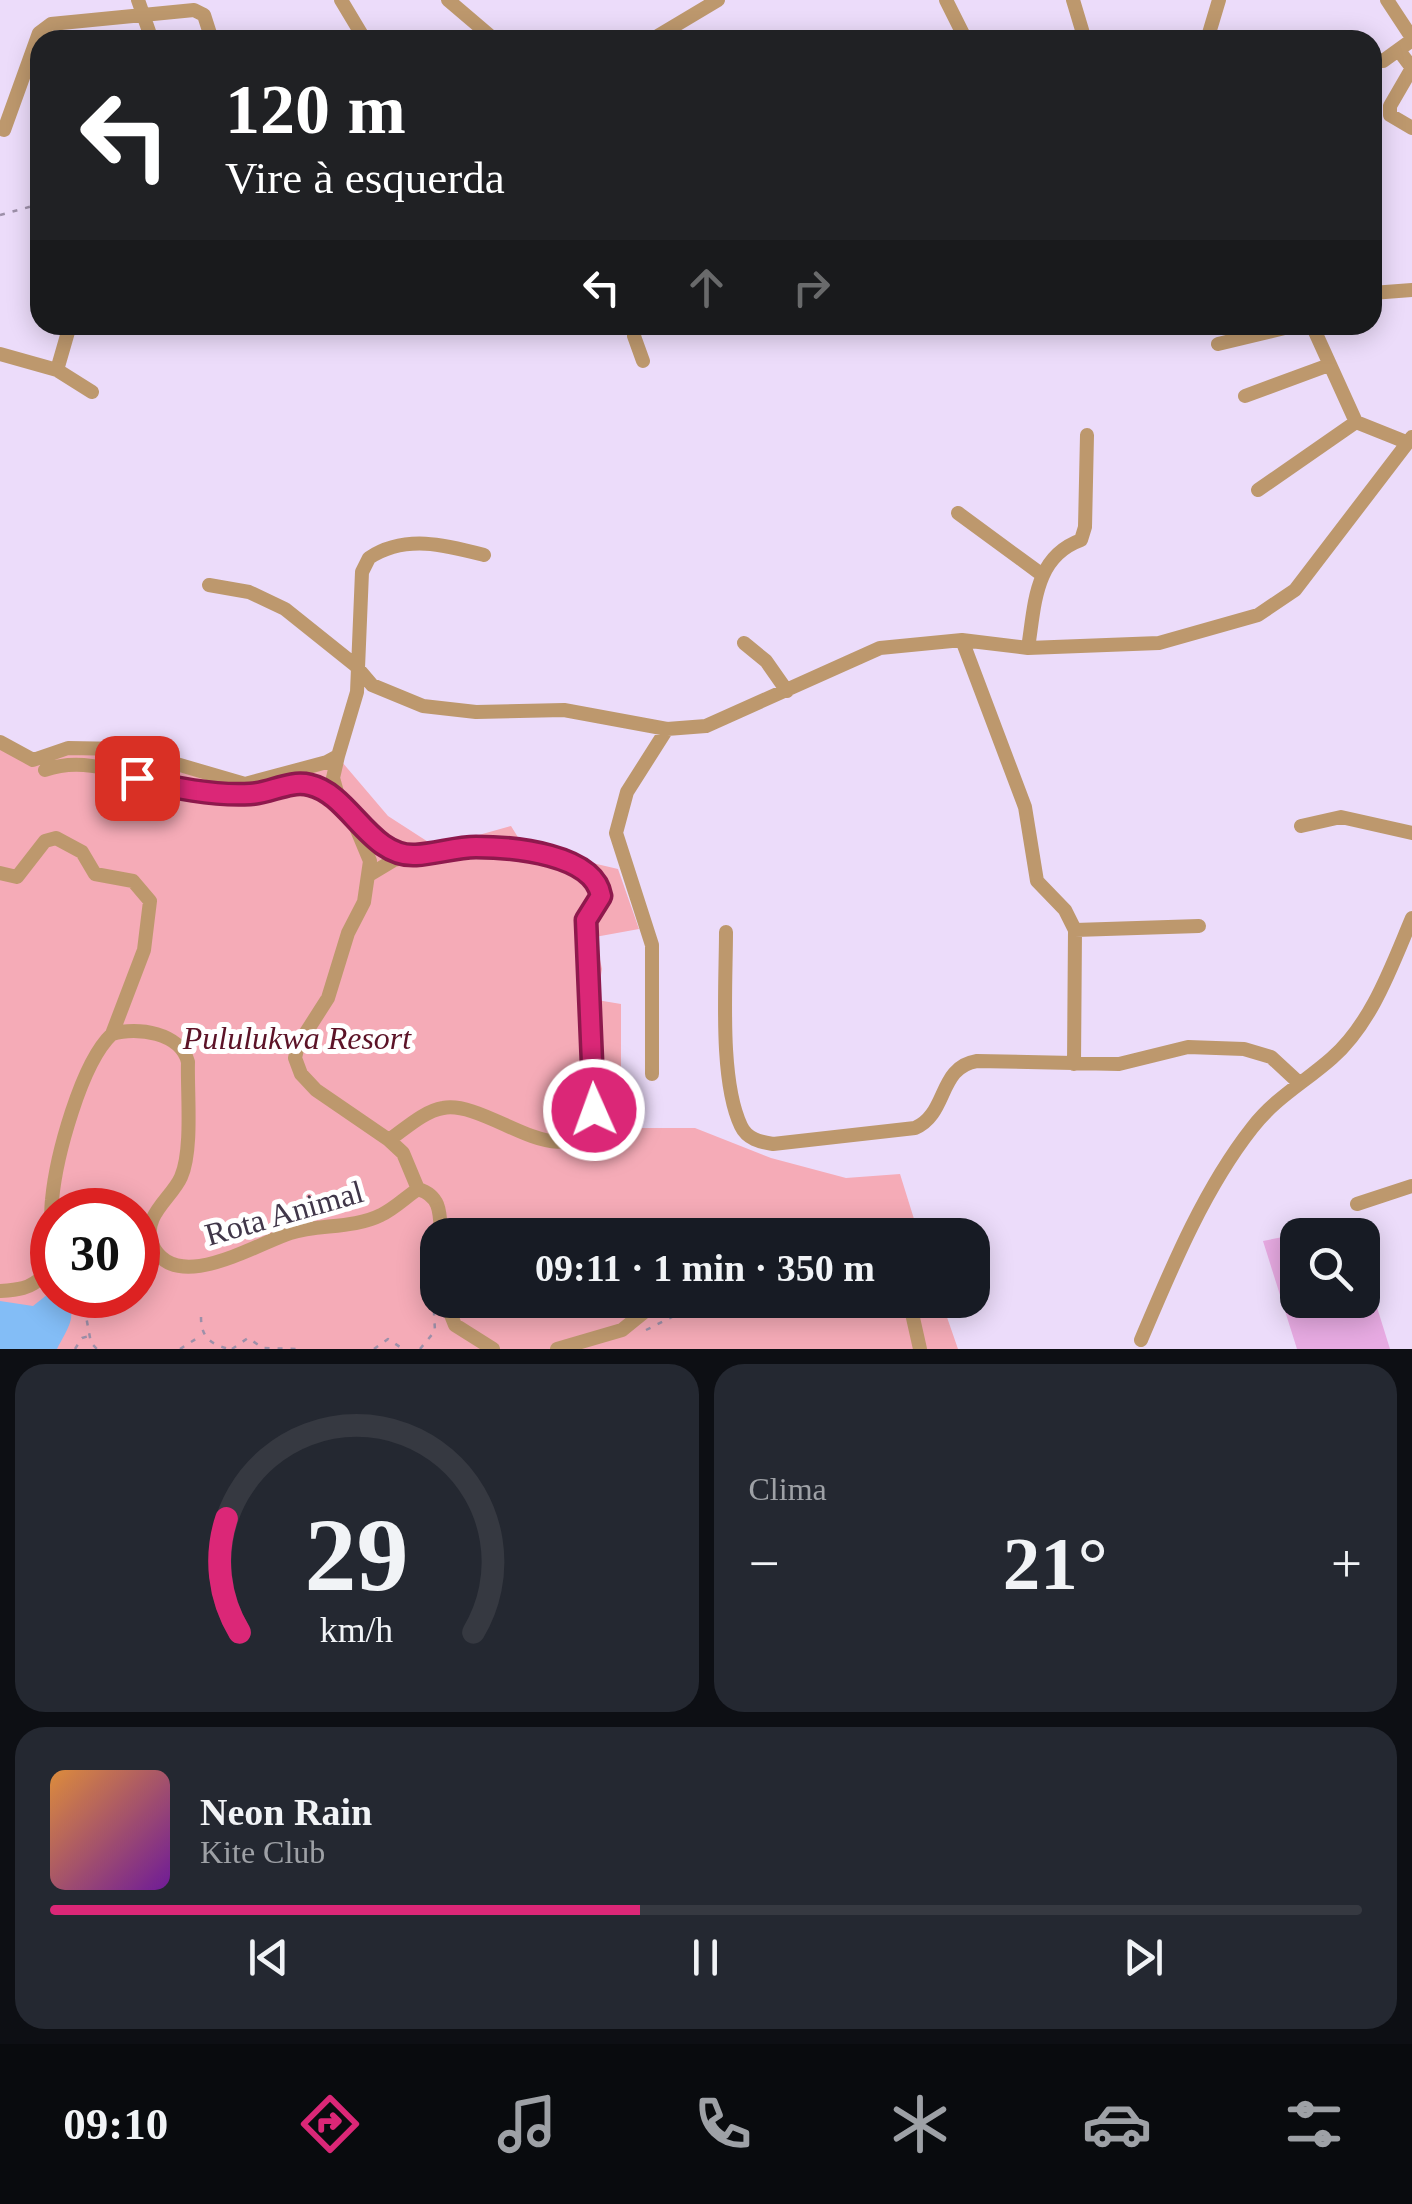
<!DOCTYPE html>
<html lang="pt">
<meta charset="utf-8">
<style>
body{margin:0;font-family:Georgia,serif;background:#242831;color:#f1f3f6;height:100vh;display:flex;flex-direction:column;font-size:38px;white-space:nowrap}
*{box-sizing:border-box;margin:0}
p{font-size:32px;color:#9ea1a6}
.icon{flex:none;width:55px;height:55px;fill:none;stroke:currentColor;stroke-width:2;stroke-linecap:round;stroke-linejoin:round}
.map{position:relative;height:1349px;overflow:hidden}
.drawer{display:flex;flex-direction:column;gap:15px;padding:15px;background:#0d0f14;flex:1}
.drawer>*{flex:none}
.guide{position:absolute;left:30px;top:30px;width:1352px;height:305px;border-radius:30px;box-shadow:0 5px 25px #0003;background:#202124;color:#fff;overflow:hidden}
.controls{position:absolute;left:1280px;top:1218px;display:grid;gap:20px}
.controls a{display:grid;place-items:center;width:100px;height:100px;border-radius:20px;background:#171b24;box-shadow:0 5px 25px #0003;font-size:50px}
.speed{position:absolute;left:30px;top:1188px;display:flex;gap:20px;font-size:50px;font-weight:700;text-align:center}
.speed>*{display:grid;place-content:center;width:130px;height:130px;border-radius:50%;background:#171b24;box-shadow:0 5px 25px #0003;line-height:1}
.speed .limit{border:15px solid #d22;background:#fff;color:#111}
.pin{position:absolute;display:grid;place-items:center;width:85px;height:85px;color:#fff;margin:-42px;border-radius:20px;box-shadow:0 5px 15px #0006}
.me{position:absolute;width:110px;margin:-55px;rotate:358deg;stroke-linejoin:round;filter:drop-shadow(0 0 8px #0008)}
.turn{display:flex;align-items:center;gap:35px;height:210px;padding:0 30px;font-size:45px}
.turn .icon{width:130px;height:130px;stroke-width:2.5}
.turn b{display:block;font-size:70px;line-height:85px}
.lanes{display:flex;align-items:center;height:95px;padding:0 30px;background:#0003;justify-content:center;gap:50px;direction:ltr}
.lanes .off{opacity:.35}
.big{font-size:75px;font-weight:700;line-height:1.1}
.drawer .card{flex:1;display:flex;flex-direction:column;justify-content:center;gap:15px;min-width:0;padding:0 35px;border-radius:30px;background:#242831}
.drawer .dial{align-items:center;gap:0}
.dial svg{height:260px;overflow:visible;fill:none;stroke:#363941;stroke-width:7;stroke-linecap:round;text-anchor:middle}
.dial text{fill:#f1f3f6;stroke:none}
.song{display:flex;align-items:center;gap:30px}
.cover{width:120px;height:120px;border-radius:15px;background:linear-gradient(135deg,hsl(30 70% 55%),hsl(280 70% 35%))}
.played{height:10px;border-radius:5px;background:linear-gradient(90deg,#db2777 45%,#363941 45%)}
.keys{display:flex;justify-content:space-around;direction:ltr}
.heat{display:flex;justify-content:space-between;align-items:center;font-size:55px;direction:ltr}
.drawer .tiles{flex:1;display:grid;gap:15px;grid-template-columns:1fr 1fr}
.card:last-child{grid-column:span 2}
.trip{position:absolute;left:420px;top:1218px;width:570px;height:100px;border-radius:30px;background:#171b24;box-shadow:0 5px 25px #0003;font-weight:700;line-height:100px;text-align:center}
.dock{display:flex;height:160px;justify-content:space-around;align-items:center;background:#090b0e;color:#9ea1a6}
.dock .icon{width:70px;height:70px}
.dock .on{color:#db2777}
.dock b{font-size:45px;color:#f1f3f6}
.map>svg:first-child{display:block}
.green{fill:#f5abb7;fill-rule:evenodd}
.water{fill:#83bdf6}
.building{fill:#e7aae2}
.lines{fill:none;stroke-linecap:round;stroke-linejoin:round}
.path{stroke:#9d90a9;stroke-width:2.5;stroke-dasharray:5 8;stroke-linecap:butt}
.street{stroke:#bd986d;stroke-width:14}
.route-casing{stroke:#8e194d;stroke-width:25}
.route{stroke:#db2777;stroke-width:18}
.labels{text-anchor:middle;stroke-width:10;stroke-linejoin:round;paint-order:stroke}
.park-label{font-size:32px;font-style:italic;fill:#5c1327;stroke:#fff}
.street-label{font-size:32px;fill:#403649;stroke:#fff}
</style>
<div class="map">
<svg width="1412" height="1349" viewBox="0 0 1412 1349">
<rect width="100%" height="100%" fill="#ecdcfa"/>
<path class="green" d="M0 745 33 764 71 753 124 757 243 789 342 762 388 816 436 847 511 826 524 847 618 869 639 929 595 937 602 969 597 1000 621 1004V1083L635 1084V1128H695L771 1158 846 1178 900 1174 919 1235H438V1300H941L958 1349H0ZM52 1210H138V1295H52Z"/>
<path class="water" d="M48 1294 60 1295C82 1312 67 1329 57 1349H0V1301L33 1306Z"/>
<path class="building" d="M1350 1223 1354 1235H1317L1316 1230Z
M1298 1234V1300H1362L1365 1269 1390 1349H1297L1263 1241Z"/>
<g class="lines">
<path class="path" d="M0 215 40 204
M82 1295 91 1343 97 1349
M201 1317C201 1338 211 1344 229 1349
M646 1330 678 1314 689 1300
M75 1349 82 1338 89 1336
M180 1349 202 1335
M232 1349 248 1338 263 1348 299 1349
M374 1349 388 1339 403 1349
M420 1349 435 1331 434 1313"/>
<path class="street" d="M138 0 152 40
M341 0 365 40
M448 0 495 40
M946 0 966 40
M1073 0 1085 40
M1387 0 1412 38
M651 40 718 0
M1207 40 1219 0
M1400 52 1412 68 1390 106V115L1412 128
M1372 60 1383 61 1412 40
M4 130 39 33 51 24 194 10 204 15 212 40
M1372 293 1412 290
M636 325 634 336 643 361
M1312 325 1356 422 1406 442
M1218 344 1297 325
M0 354 57 370 92 392
M57 370 70 325
M1245 396 1329 365
M1258 490 1356 422
M958 513 1041 574
M209 585 249 592 285 609 355 665 372 685 423 706 476 712 564 710 667 729 706 726 880 648 962 640 1028 648 1159 643 1258 615 1295 590 1412 437
M962 640 1025 807 1037 881 1065 910 1075 930 1074 1064
M744 643 766 661 787 691
M1028 648C1035 605 1034 557 1081 540L1085 527 1087 435
M0 742 33 760 68 748 125 749 245 784 327 762 338 756 357 692 362 572 369 558C405 534 446 545 484 555
M338 756 333 778 340 803
M45 770C93 753 139 783 187 788 206 790 228 794 248 794 272 794 292 778 315 787 350 801 368 844 407 854 428 859 454 847 476 847 512 846 594 853 601 896L586 921 593 1111C570 1186 490 1099 443 1108 424 1111 405 1129 389 1140L403 1153 418 1189
M355 825 370 861 364 902 348 933 328 998 298 1045 295 1058 301 1074 316 1090 389 1140
M1301 826 1341 817 1412 833
M0 873 17 877 45 841 56 838 82 852 95 874 133 881 150 901 144 950 112 1034C137 1026 181 1033 188 1062 187 1092 193 1150 181 1177 172 1198 141 1216 152 1244 174 1296 256 1244 290 1233 319 1224 353 1229 381 1215 394 1209 406 1197 418 1189
M369 875 394 860 409 857
M1075 930 1199 926
M726 932C726 984 719 1080 741 1126 747 1139 760 1142 773 1144L915 1128C948 1114 938 1067 977 1061L1119 1064 1188 1047 1244 1049 1271 1057 1297 1081
M652 1074V945L616 833 627 792 667 729
M418 1189C441 1196 440 1213 441 1235
M1357 1204 1412 1186
M0 1291C15 1290 32 1289 42 1276 57 1257 49 1222 52 1200 56 1157 81 1063 112 1034
M445 1300 455 1325 493 1349
M909 1300 920 1349
M1141 1340C1171 1269 1204 1189 1252 1128 1275 1098 1305 1082 1332 1058 1372 1023 1392 965 1412 918
M557 1349 622 1330 659 1300"/>
</g>
<g class="lines">
<defs>
<path id="route" d="M137 778C171 788 215 796 250 794 271 793 289 780 310 785 350 794 370 858 416 855 436 854 456 847 476 847 513 847 594 854 601 896L586 920 594 1110"/>
</defs>
<use href="#route" class="route-casing"/>
<use href="#route" class="route"/>
</g>
<g class="labels">
<g class="park-label">
<text x="297" y="1049">Pululukwa Resort</text>
</g>
<g class="street-label">
<text transform="translate(284 1213) rotate(-16)" y="11">Rota Animal</text>
</g>
</g>
</svg>
<div class="controls">
<a><svg class="icon" aria-label="search" viewBox="0 0 24 24"><circle cx="10" cy="10" r="6"/><path d="M15 15l6 6"/></svg></a>
</div>
<div class="speed"><div class="limit">30</div></div>
<div class="pin" style="left:137px;top:778px;background:#d93025"><svg class="icon" aria-label="arrive" viewBox="0 0 24 24"><path d="M6 21V4h12l-3 4 3 4H6"/></svg></div>
<svg class="me" style="left:594px;top:1110px" viewBox="-20 -20 40 40"><circle r="17" fill="#db2777" stroke="#fff" stroke-width="3"/><path d="M0-11L8 9 0 5-8 9z" fill="#fff"/></svg>
<div class="trip">09:11 · 1 min · 350 m</div>
<div class="guide">
<div class="turn"><svg class="icon" aria-label="left" viewBox="0 0 24 24"><path d="M17 20v-9H6M10 6l-5 5 5 5"/></svg><div><b>120 m</b>Vire à esquerda</div></div>
<div class="lanes"><svg class="icon" aria-label="left" viewBox="0 0 24 24"><path d="M17 20v-9H6M10 6l-5 5 5 5"/></svg><svg class="icon off" aria-label="ahead" viewBox="0 0 24 24"><path d="M12 20V5M6 11l6-6 6 6"/></svg><svg class="icon off" aria-label="right" viewBox="0 0 24 24"><path d="M7 20v-9h11M14 6l5 5-5 5"/></svg></div>
</div>
</div>
<section class="drawer">
<div class="tiles">
<div class="card dial"><svg viewBox="0 0 100 80">
<path d="M14 69A42 42 0 1 1 86 69"/>
<path d="M14 69A42 42 0 0 1 10 34" stroke="#db2777"/>
<text x="50" y="56" font-size="32" font-weight="700">29</text>
<text x="50" y="72" font-size="11">km/h</text>
</svg></div>
<div class="card"><p>Clima</p>
<div class="heat"><a>−</a><b class="big">21°</b><a>+</a></div>
</div>
<div class="card">
<div class="song"><i class="cover"></i><div><b>Neon Rain</b><p>Kite Club</p></div></div>
<div class="played"></div>
<div class="keys"><svg class="icon" aria-label="previous" viewBox="0 0 24 24"><path d="M18 5L8 12l10 7zM5 5v14"/></svg><svg class="icon" aria-label="pause" viewBox="0 0 24 24"><path d="M8 5v14M16 5v14"/></svg><svg class="icon" aria-label="next" viewBox="0 0 24 24"><path d="M6 5l10 7-10 7zM19 5v14"/></svg></div>
</div>
</div>
</section>
<nav class="dock">
<b>09:10</b>
<svg class="icon on" aria-label="directions" viewBox="0 0 24 24"><path d="M12 3l9 9-9 9-9-9zM9 14v-3h6M13 9l2 2-2 2"/></svg>
<svg class="icon" aria-label="music" viewBox="0 0 24 24"><path d="M9 18V5l10-2v13"/><circle cx="6" cy="18" r="3"/><circle cx="16" cy="16" r="3"/></svg>
<svg class="icon" aria-label="phone" viewBox="0 0 24 24"><path d="M5 4h4l2 5-3 2q2 4 5 5l2-3 5 2v4C11 20 4 13 5 4z"/></svg>
<svg class="icon" aria-label="climate" viewBox="0 0 24 24"><path d="M12 3v18M4 7l16 10M4 17L20 7"/></svg>
<svg class="icon" aria-label="car" viewBox="0 0 24 24"><path d="M5 17H2v-5l4-1 3-4h7l3 4 3 1v5h-3M9 17h6M6 11h13"/><circle cx="7" cy="17" r="2"/><circle cx="17" cy="17" r="2"/></svg>
<svg class="icon" aria-label="filters" viewBox="0 0 24 24"><path d="M4 7h16M4 17h16"/><circle cx="9" cy="7" r="2"/><circle cx="15" cy="17" r="2"/></svg>
</nav>
